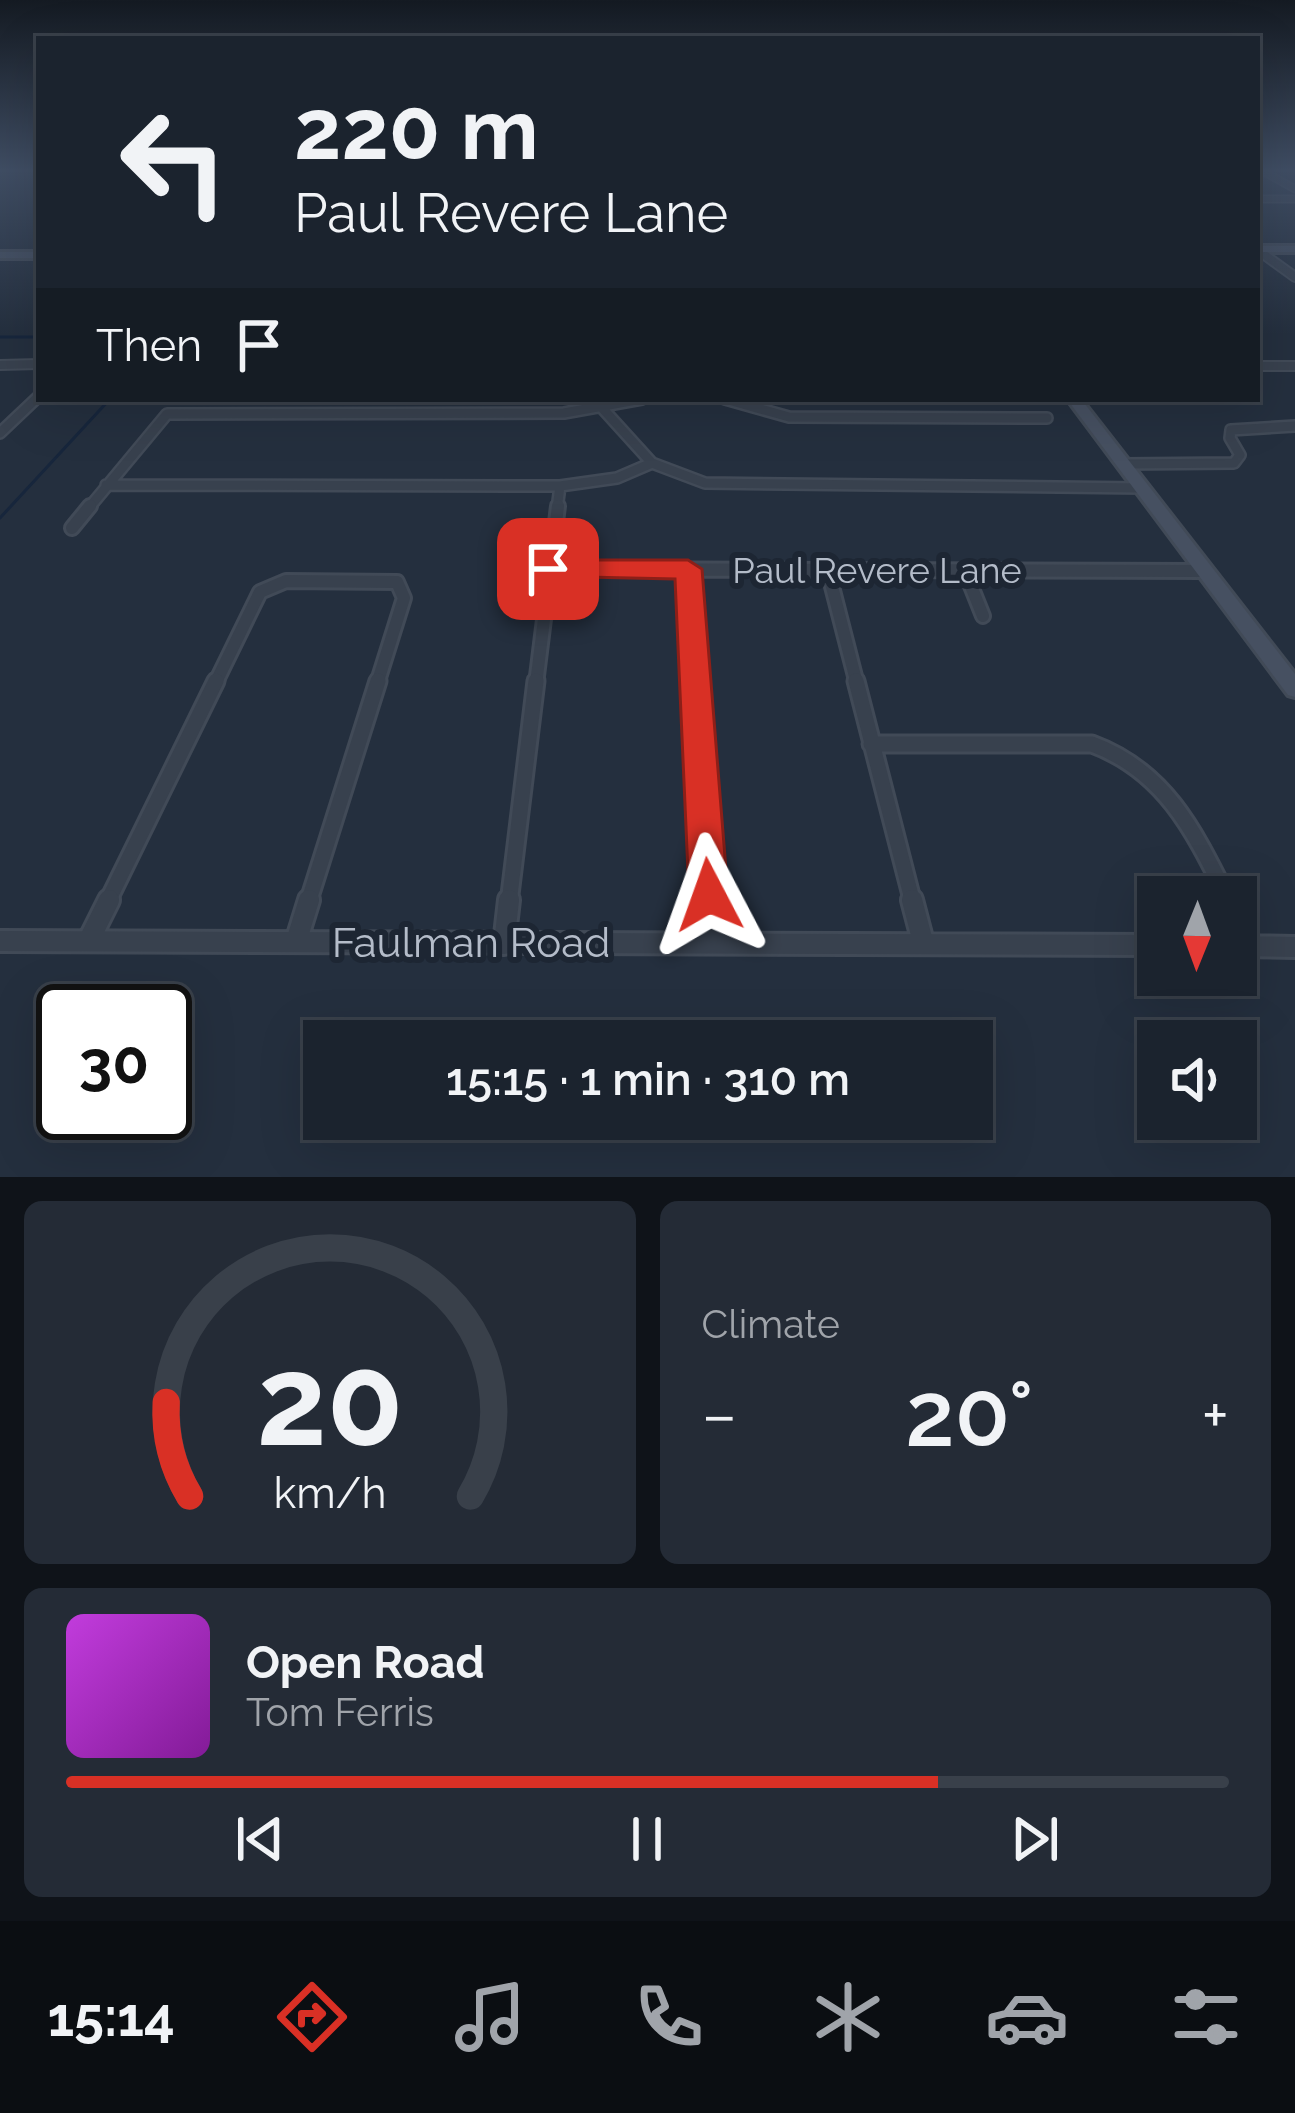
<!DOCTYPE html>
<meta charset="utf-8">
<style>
body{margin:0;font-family:Raleway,sans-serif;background:#242b36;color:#f1f3f6;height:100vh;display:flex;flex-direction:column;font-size:45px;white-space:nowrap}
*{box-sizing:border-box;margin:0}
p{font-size:39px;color:#a0a4aa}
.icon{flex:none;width:66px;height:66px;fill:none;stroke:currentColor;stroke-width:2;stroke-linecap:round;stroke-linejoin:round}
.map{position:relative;height:1177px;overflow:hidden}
.details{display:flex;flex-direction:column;gap:24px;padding:24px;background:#0f1319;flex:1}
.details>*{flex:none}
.banner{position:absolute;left:36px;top:36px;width:1224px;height:366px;border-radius:0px;box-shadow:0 12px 48px #0002,0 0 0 3px #39404a;background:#1b232e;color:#f1f3f6;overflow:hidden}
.needle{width:78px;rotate:181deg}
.controls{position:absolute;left:1137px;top:876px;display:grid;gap:24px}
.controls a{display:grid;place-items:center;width:120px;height:120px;border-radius:0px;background:#1b232e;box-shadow:0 12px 48px #0002,0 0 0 3px #39404a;font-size:60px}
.speed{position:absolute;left:36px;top:984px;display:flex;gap:24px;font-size:60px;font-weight:700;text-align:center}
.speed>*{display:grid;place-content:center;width:156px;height:156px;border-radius:50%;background:#1b232e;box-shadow:0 12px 48px #0002,0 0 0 3px #39404a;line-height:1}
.speed .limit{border:6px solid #111;border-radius:18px;background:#fff;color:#111}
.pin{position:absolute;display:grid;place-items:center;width:102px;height:102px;color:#fff;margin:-51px;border-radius:24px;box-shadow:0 6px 18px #0006}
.me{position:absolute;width:132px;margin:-66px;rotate:356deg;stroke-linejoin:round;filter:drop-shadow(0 0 9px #0008)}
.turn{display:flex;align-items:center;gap:42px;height:252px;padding:0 60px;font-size:54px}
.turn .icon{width:156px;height:156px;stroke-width:2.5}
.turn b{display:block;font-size:84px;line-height:102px}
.then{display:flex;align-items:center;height:114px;padding:0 60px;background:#0003;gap:24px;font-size:45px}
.big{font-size:90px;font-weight:600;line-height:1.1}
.details .widget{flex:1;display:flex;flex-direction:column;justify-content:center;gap:18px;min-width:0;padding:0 42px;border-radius:18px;background:#242b36}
.details .dial{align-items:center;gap:0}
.dial svg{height:312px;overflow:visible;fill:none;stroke:#39404a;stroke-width:7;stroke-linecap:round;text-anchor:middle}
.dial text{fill:#f1f3f6;stroke:none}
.song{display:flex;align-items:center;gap:36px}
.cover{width:144px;height:144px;border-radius:18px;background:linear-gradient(135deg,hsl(290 70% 55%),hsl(290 70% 35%))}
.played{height:12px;border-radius:6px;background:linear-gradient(90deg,#d93025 75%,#39404a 75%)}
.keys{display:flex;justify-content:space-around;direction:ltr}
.heat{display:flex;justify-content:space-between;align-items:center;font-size:66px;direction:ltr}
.details .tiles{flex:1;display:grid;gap:24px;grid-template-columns:1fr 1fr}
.widget:last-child{grid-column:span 2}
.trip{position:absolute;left:303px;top:1020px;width:690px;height:120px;border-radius:0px;background:#1b232e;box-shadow:0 12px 48px #0002,0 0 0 3px #39404a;font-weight:600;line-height:120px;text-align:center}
.tab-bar{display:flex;height:192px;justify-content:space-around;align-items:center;background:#0b0e12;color:#a0a4aa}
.tab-bar .icon{width:84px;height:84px}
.tab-bar .current{color:#d93025}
.tab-bar b{font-size:54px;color:#f1f3f6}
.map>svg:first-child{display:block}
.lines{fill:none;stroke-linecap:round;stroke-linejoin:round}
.stream{stroke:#17263c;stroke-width:3}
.street-far5-casing{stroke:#414a57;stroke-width:9}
.street-far4-casing{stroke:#414a57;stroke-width:12}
.street-far3-casing{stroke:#414a57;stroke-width:14}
.street-far2-casing{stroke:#414a57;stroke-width:18}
.street-far1-casing{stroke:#414a57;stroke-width:21}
.street-casing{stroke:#414a57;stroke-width:26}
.secondary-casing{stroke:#414a57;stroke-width:6}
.street-far5{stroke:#38414e;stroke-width:6}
.street-far4{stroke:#38414e;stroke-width:8}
.street-far3{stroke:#38414e;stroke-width:9}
.street-far2{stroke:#38414e;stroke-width:12}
.street-far1{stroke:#38414e;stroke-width:15}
.street{stroke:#38414e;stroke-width:20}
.secondary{fill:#465061;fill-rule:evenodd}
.route{fill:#d93025;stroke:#8d1f18;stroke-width:3}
.labels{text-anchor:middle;stroke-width:12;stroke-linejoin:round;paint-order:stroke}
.street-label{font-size:36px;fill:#b4bcc9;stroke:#1d2633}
.near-street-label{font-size:42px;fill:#b4bcc9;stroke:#1d2633}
</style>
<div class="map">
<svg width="1295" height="1177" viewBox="0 0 1295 1177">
<rect width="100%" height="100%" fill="#242f3e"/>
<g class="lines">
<path class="stream" d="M0 337H39
M0 518 110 399"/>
<defs>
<path id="street-far5" d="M1259 169 1295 189
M1257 199H1295
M1257 250 1270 259"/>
<path id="street-far4" d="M1266 256 1295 277
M0 365 39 364
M1257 366H1295"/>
<path id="street-far3" d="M725 399 789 417 1047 418
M603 409 652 463 705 483 1142 488
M0 433 39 396
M1124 464 1234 463 1240 455 1230 438 1231 430 1295 426
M106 485 560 486 617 478 652 463
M88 509 167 414 564 413 642 399
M557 509 560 486"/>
<path id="street-far2" d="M72 528 90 506
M548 569 1205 571
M688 569 695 684
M828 571 857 684
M965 571 983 616
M215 684 260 592 286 581 397 582 404 598 377 684
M536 684 558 506"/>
<path id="street-far1" d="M695 681 710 903
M856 681 913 903
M871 744H1092C1165 771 1194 831 1227 897
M107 903 216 681
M308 903 378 681
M509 903 536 681"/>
<path id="street" d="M709 900 712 941
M912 900 923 942
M1236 915 1252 946
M89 940 109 900
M0 941 1158 945
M296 942 309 900
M504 944 509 900
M1236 946 1295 947"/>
<path id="secondary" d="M1257 246H1295V252H1257Z
M0 252H39V258H0Z
M1067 399H1081L1295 674V697L1288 695Z"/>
</defs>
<use href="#street-far5" class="street-far5-casing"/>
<use href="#street-far4" class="street-far4-casing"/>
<use href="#street-far3" class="street-far3-casing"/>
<use href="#street-far2" class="street-far2-casing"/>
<use href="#street-far1" class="street-far1-casing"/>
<use href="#street" class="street-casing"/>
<use href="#secondary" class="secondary-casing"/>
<use href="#street-far5" class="street-far5"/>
<use href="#street-far4" class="street-far4"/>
<use href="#street-far3" class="street-far3"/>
<use href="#street-far2" class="street-far2"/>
<use href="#street-far1" class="street-far1"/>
<use href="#street" class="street"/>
<use href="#secondary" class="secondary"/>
</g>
<linearGradient id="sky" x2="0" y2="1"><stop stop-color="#141a22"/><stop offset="0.51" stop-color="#3f4d63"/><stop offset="1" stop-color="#3f4d63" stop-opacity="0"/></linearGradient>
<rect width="1295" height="334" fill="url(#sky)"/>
<path class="route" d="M548 560H688L702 569 728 895 722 908 709 914 695 908 689 895 675 579 539 576 535 569 539 563Z"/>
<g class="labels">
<g class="street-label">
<text x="877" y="583">Paul Revere Lane</text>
</g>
<g class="near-street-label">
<text x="471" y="957">Faulman Road</text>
</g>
</g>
</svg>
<div class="controls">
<a><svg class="needle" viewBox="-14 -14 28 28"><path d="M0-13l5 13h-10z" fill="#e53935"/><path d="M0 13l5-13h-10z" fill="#a0a4aa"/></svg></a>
<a><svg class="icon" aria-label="sound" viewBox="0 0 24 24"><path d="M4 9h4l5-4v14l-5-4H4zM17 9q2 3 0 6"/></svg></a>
</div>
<div class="speed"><div class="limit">30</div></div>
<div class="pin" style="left:548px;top:569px;background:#d93025"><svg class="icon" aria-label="arrive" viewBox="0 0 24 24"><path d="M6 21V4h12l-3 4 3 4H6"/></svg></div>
<svg class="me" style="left:709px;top:895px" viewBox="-20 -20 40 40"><path d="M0-17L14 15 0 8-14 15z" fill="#d93025" stroke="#fff" stroke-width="4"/></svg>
<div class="trip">15:15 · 1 min · 310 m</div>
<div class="banner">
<div class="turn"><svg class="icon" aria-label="left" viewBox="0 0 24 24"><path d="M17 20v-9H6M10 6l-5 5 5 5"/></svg><div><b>220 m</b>Paul Revere Lane</div></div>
<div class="then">Then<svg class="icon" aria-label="arrive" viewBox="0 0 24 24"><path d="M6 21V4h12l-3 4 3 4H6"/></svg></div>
</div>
</div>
<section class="details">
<div class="tiles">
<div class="widget dial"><svg viewBox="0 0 100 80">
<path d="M14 69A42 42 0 1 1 86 69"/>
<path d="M14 69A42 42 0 0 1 8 45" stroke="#d93025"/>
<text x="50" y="56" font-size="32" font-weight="700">20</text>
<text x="50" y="72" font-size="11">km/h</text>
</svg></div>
<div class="widget"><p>Climate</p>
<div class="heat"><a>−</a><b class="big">20°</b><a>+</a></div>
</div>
<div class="widget">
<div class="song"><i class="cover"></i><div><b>Open Road</b><p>Tom Ferris</p></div></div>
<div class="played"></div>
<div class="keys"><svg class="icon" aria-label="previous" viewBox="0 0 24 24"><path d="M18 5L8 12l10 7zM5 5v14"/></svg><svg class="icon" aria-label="pause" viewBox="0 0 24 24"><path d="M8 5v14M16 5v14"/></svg><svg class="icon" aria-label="next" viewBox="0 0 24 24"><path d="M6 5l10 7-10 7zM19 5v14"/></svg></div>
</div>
</div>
</section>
<nav class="tab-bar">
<b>15:14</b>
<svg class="icon current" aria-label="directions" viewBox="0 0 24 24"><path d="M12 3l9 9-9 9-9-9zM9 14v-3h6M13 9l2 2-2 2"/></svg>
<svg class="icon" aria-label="music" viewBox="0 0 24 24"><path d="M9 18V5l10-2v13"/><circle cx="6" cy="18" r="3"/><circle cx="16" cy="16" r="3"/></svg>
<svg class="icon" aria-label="phone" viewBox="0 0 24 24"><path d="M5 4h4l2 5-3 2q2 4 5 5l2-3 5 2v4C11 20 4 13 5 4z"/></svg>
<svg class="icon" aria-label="climate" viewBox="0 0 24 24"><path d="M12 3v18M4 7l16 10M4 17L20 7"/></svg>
<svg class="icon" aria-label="car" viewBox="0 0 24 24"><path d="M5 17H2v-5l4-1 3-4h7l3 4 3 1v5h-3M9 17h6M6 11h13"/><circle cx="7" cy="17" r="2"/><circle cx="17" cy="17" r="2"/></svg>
<svg class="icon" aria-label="filters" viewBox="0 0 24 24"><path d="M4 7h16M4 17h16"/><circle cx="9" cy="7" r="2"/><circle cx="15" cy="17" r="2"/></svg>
</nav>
